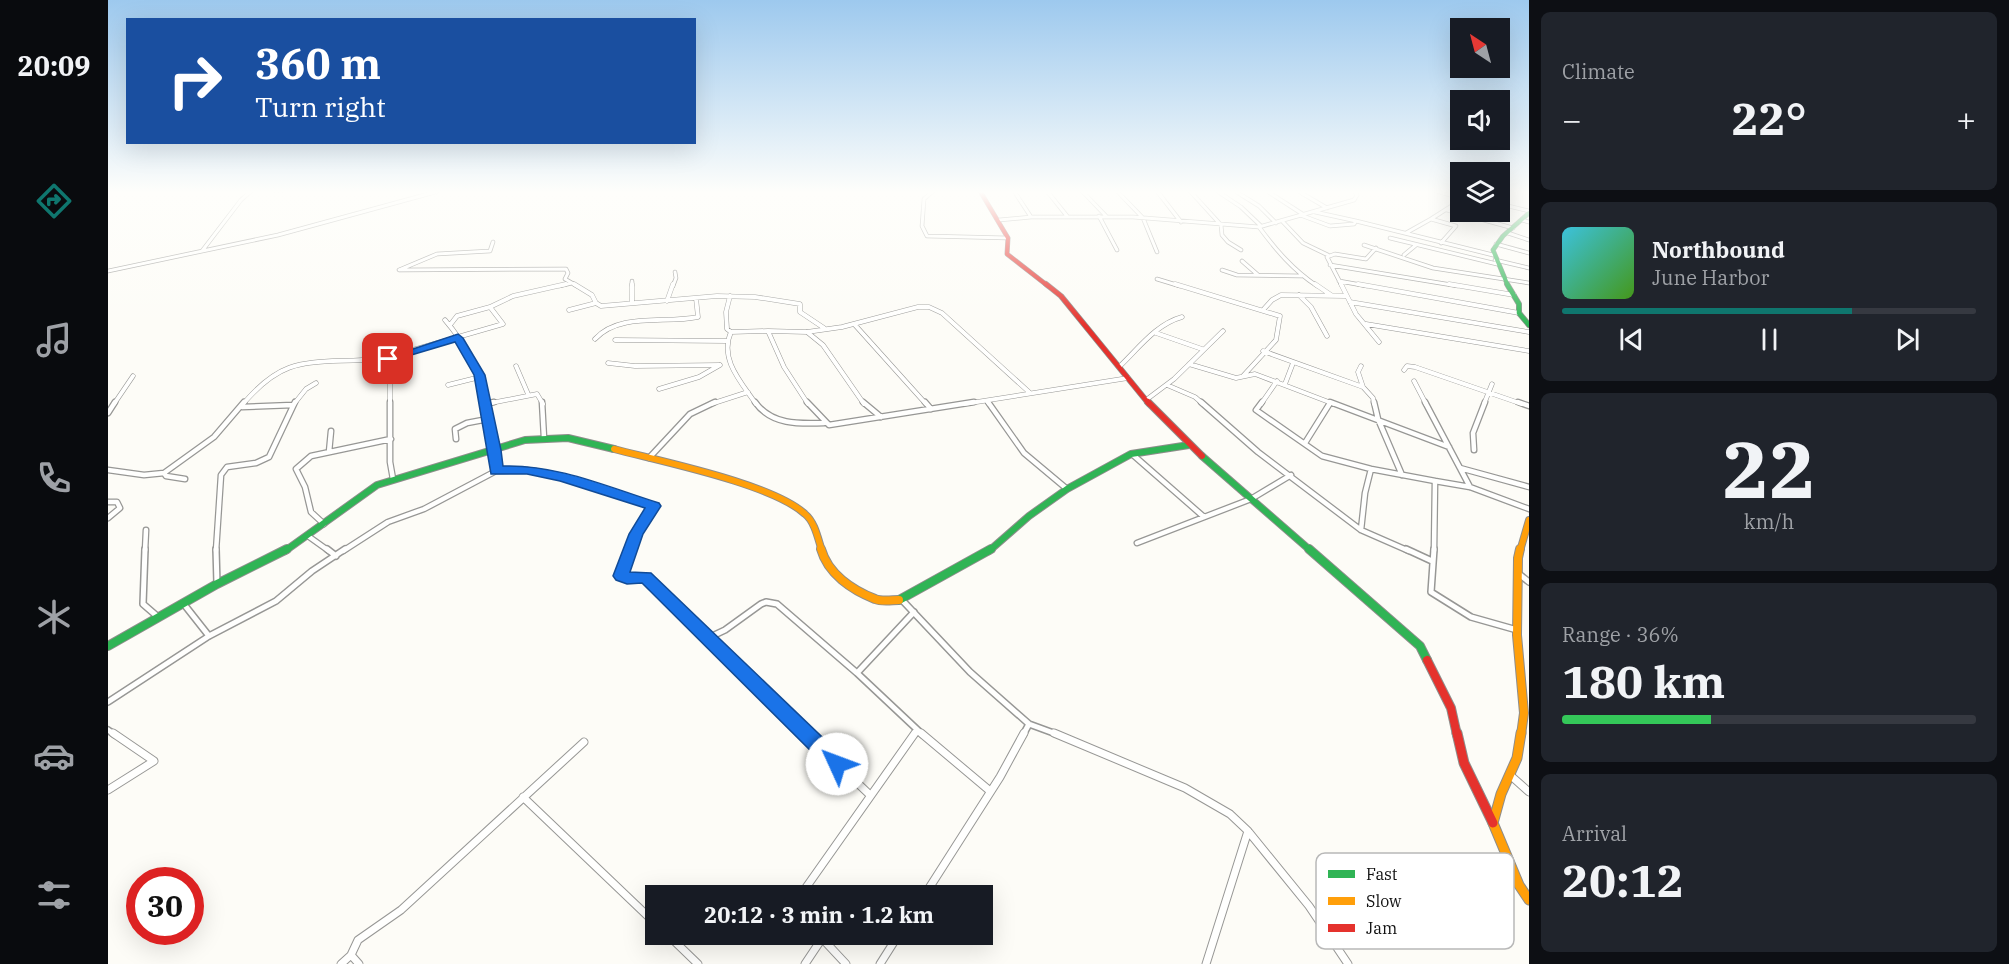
<!DOCTYPE html>
<meta charset="utf-8">
<style>
body{margin:0;font-family:"IBM Plex Serif",serif;background:#20242c;color:#f1f3f6;height:100vh;display:flex;flex-direction:column;font-size:22px;white-space:nowrap}
*{box-sizing:border-box;margin:0}
p{font-size:20px;color:#9ea1a6}
.icon{flex:none;width:33px;height:33px;fill:none;stroke:currentColor;stroke-width:2;stroke-linecap:round;stroke-linejoin:round}
.map{position:relative;flex:1;overflow:hidden}
.side{display:flex;flex-direction:column;gap:12px;padding:12px;background:#0d0f14;width:480px}
.side>*{flex:none}
.banner{position:absolute;left:18px;top:18px;width:570px;height:126px;border-radius:0px;box-shadow:0 6px 24px #0002;background:#1a4fa0;color:#fff;overflow:hidden}
.needle{width:39px;rotate:324deg}
.fabs{position:absolute;left:1342px;top:18px;display:grid;gap:12px}
.fabs a{display:grid;place-items:center;width:60px;height:60px;border-radius:0px;background:#171b24;box-shadow:0 6px 24px #0002;font-size:30px}
.speed{position:absolute;left:18px;top:867px;display:flex;gap:12px;font-size:30px;font-weight:700;text-align:center}
.speed>*{display:grid;place-content:center;width:78px;height:78px;border-radius:50%;background:#171b24;box-shadow:0 6px 24px #0002;line-height:1}
.speed .limit{border:9px solid #d22;background:#fff;color:#111}
.pin{position:absolute;display:grid;place-items:center;width:51px;height:51px;color:#fff;margin:-26px;border-radius:12px;box-shadow:0 3px 9px #0006}
.me{position:absolute;width:66px;margin:-33px;rotate:313deg;stroke-linejoin:round;filter:drop-shadow(0 0 4px #0008)}
.turn{display:flex;align-items:center;gap:21px;height:126px;padding:0 30px;font-size:27px}
.turn .icon{width:78px;height:78px;stroke-width:2.5}
.turn b{display:block;font-size:42px;line-height:51px}
.big{font-size:45px;font-weight:800;line-height:1.1}
.side .tile{flex:1;display:flex;flex-direction:column;justify-content:center;gap:9px;min-width:0;padding:0 21px;border-radius:9px;background:#20242c}
.side .dial{align-items:center;gap:0}
.dial b{font-size:78px;line-height:1}
.song{display:flex;align-items:center;gap:18px}
.cover{width:72px;height:72px;border-radius:9px;background:linear-gradient(135deg,hsl(190 70% 55%),hsl(100 70% 35%))}
.played{height:6px;border-radius:3px;background:linear-gradient(90deg,#0f766e 70%,#363941 70%)}
.keys{display:flex;justify-content:space-around;direction:ltr}
.heat{display:flex;justify-content:space-between;align-items:center;font-size:33px;direction:ltr}
.charge{height:9px;border-radius:4px;background:linear-gradient(90deg,#34c759 36%,#363941 0)}
.trip{position:absolute;left:537px;top:885px;width:348px;height:60px;border-radius:0px;background:#171b24;box-shadow:0 6px 24px #0002;font-weight:800;line-height:60px;text-align:center}
main{display:flex;flex:1;min-height:0}
.tabs{display:flex;flex-direction:column;width:108px;justify-content:space-around;align-items:center;background:#090b0e;color:#9ea1a6}
.tabs .icon{width:42px;height:42px}
.tabs .on{color:#0f766e}
.tabs b{font-size:27px;color:#f1f3f6}
.map>svg:first-child{display:block}
.lines{fill:none;stroke-linecap:round;stroke-linejoin:round}
.street-far4-casing{stroke:#979795;stroke-width:4.5}
.street-far3-casing{stroke:#979795;stroke-width:5}
.street-far2-casing{stroke:#979795;stroke-width:7}
.street-far1-casing{stroke:#979795;stroke-width:8}
.street-casing{stroke:#979795;stroke-width:9}
.fast-far3-casing{stroke:#8e8d8b;stroke-width:5}
.fast-far2-casing{stroke:#8e8d8b;stroke-width:6}
.fast-far1-casing{stroke:#8e8d8b;stroke-width:8}
.fast-casing{stroke:#8e8d8b;stroke-width:10}
.slow-far2-casing{stroke:#8e8d8b;stroke-width:8}
.slow-far1-casing{stroke:#8e8d8b;stroke-width:10}
.slow-casing{stroke:#8e8d8b;stroke-width:11}
.jam-far4-casing{stroke:#8e8d8b;stroke-width:5}
.jam-far3-casing{stroke:#8e8d8b;stroke-width:6}
.jam-far2-casing{stroke:#8e8d8b;stroke-width:8}
.jam-far1-casing{stroke:#8e8d8b;stroke-width:10}
.jam-casing{stroke:#8e8d8b;stroke-width:11}
.street-far4{stroke:#fffffe;stroke-width:3}
.street-far3{stroke:#fffffe;stroke-width:4}
.street-far2{stroke:#fffffe;stroke-width:4.5}
.street-far1{stroke:#fffffe;stroke-width:5}
.street{stroke:#fffffe;stroke-width:7}
.fast-far3{stroke:#30b455;stroke-width:4}
.fast-far2{stroke:#30b455;stroke-width:4.5}
.fast-far1{stroke:#30b455;stroke-width:6}
.fast{stroke:#30b455;stroke-width:8}
.slow-far2{stroke:#ff9f0a;stroke-width:6}
.slow-far1{stroke:#ff9f0a;stroke-width:8}
.slow{stroke:#ff9f0a;stroke-width:9}
.jam-far4{stroke:#e5322d;stroke-width:4}
.jam-far3{stroke:#e5322d;stroke-width:4.5}
.jam-far2{stroke:#e5322d;stroke-width:6}
.jam-far1{stroke:#e5322d;stroke-width:8}
.jam{stroke:#e5322d;stroke-width:9}
.route{fill:#1a73e8;stroke:#114b97;stroke-width:1.5}
.key{fill:#fff;stroke:#b8b8b8;stroke-width:1.5}
.key-label{font-size:16px;fill:#111}
</style>
<main>
<nav class="tabs">
<b>20:09</b>
<svg class="icon on" aria-label="directions" viewBox="0 0 24 24"><path d="M12 3l9 9-9 9-9-9zM9 14v-3h6M13 9l2 2-2 2"/></svg>
<svg class="icon" aria-label="music" viewBox="0 0 24 24"><path d="M9 18V5l10-2v13"/><circle cx="6" cy="18" r="3"/><circle cx="16" cy="16" r="3"/></svg>
<svg class="icon" aria-label="phone" viewBox="0 0 24 24"><path d="M5 4h4l2 5-3 2q2 4 5 5l2-3 5 2v4C11 20 4 13 5 4z"/></svg>
<svg class="icon" aria-label="climate" viewBox="0 0 24 24"><path d="M12 3v18M4 7l16 10M4 17L20 7"/></svg>
<svg class="icon" aria-label="car" viewBox="0 0 24 24"><path d="M5 17H2v-5l4-1 3-4h7l3 4 3 1v5h-3M9 17h6M6 11h13"/><circle cx="7" cy="17" r="2"/><circle cx="17" cy="17" r="2"/></svg>
<svg class="icon" aria-label="filters" viewBox="0 0 24 24"><path d="M4 7h16M4 17h16"/><circle cx="9" cy="7" r="2"/><circle cx="15" cy="17" r="2"/></svg>
</nav>
<div class="map">
<svg width="1421" height="964" viewBox="0 0 1421 964">
<rect width="100%" height="100%" fill="#fdfcf7"/>
<g class="lines">
<defs>
<path id="street-far4" d="M168 191H174
M825 191 816 199 814 226 819 236 900 238
M906 191 923 217
M939 191 959 216
M974 191 998 216
M1009 191 1035 218 1049 252
M1049 191 1073 222
M1082 191 1113 225 1114 235 1120 242 1133 250
M1109 191 1133 207 1153 226
M1127 191 1151 206 1168 223
M1159 191 1196 215
M1190 191 1219 208
M1328 191 1353 198
M1392 204 1421 211
M1339 210 1405 228
M1207 212 1248 221
M991 216 1009 250
M1195 216 1222 226 1246 224 1248 221 1385 255
M1323 219 1345 205
M891 220 923 217H1025L1151 227 1246 200 1249 195 1246 191
M1414 220 1421 222
M1175 222 1195 243 1220 255
M1151 227C1168 250 1185 270 1209 286
M1298 233 1323 219 1348 226 1333 243
M1400 233 1421 240
M1282 238 1389 264
M385 242 382 251 329 254 291 270 458 269 460 273 457 279 469 286
M1388 244 1421 253
M1256 245 1325 268 1421 283
M94 251 133 200 143 191
M1296 255 1308 245
M1387 260 1421 268
M1134 261 1150 275
M1222 265 1350 286
M1114 270 1129 275 1194 276
M0 271 170 235 331 191
M1049 279 1072 286
M524 281V286
M1231 281 1259 286
M451 286 464 283
M565 286 568 278 567 272
M1234 286 1219 257 1227 254 1258 259 1268 248"/>
<path id="street-far3" d="M466 284 484 295 488 303
M524 284V302
M1067 284 1172 316 1168 340 1135 376
M1207 284 1223 295
M1233 284 1248 314 1271 342
M1250 284 1411 313
M1341 284 1406 295
M1191 295 1203 307 1219 336
M622 296 618 312 619 329 623 332 660 331
M559 301 565 284
M1242 302 1421 332
M382 307 405 296 458 284
M461 310 488 303 493 306 609 296 647 297 692 304V312L716 328
M1155 310 1164 300 1173 295 1237 296
M337 320C358 344 371 373 377 404
M1258 324 1421 351
M747 325 818 404
M623 332C611 359 633 382 648 404
M699 332 715 345 756 404
M1048 333 1094 349
M487 339C512 312 557 324 590 317L588 298
M507 340 619 341
M1155 351 1255 387
M500 363 527 366 612 365
M1081 364 1128 378 1147 374 1226 404
M408 366 420 394
M1253 366 1250 372 1255 387 1265 398 1266 404
M1011 367C1030 349 1048 324 1074 317
M1296 370 1299 366 1307 367 1414 404
M1306 381 1318 404
M1177 384 1185 363
M340 385 372 377
M1059 385 1087 397 1095 404
M551 389 591 377 612 365
M1038 400 1066 379 1115 331
M879 401 881 404
M6 404 25 376
M135 404C175 357 197 363 254 360L263 363H277
M186 404 198 389 208 383
M282 404V376L277 363 284 356 395 324 382 307 349 316 342 325
M378 404 429 394 435 404
M603 404 640 392
M700 404 676 367 660 331 699 332 734 327 810 307H821L834 313 921 392
M856 404 1020 378
M1153 404 1169 381
M1376 404 1384 384"/>
<path id="street-far2" d="M282 402V462L285 479
M377 402 387 450 388 471
M434 402 436 438
M647 402C663 425 691 424 716 423
M699 402 721 425 866 402
M755 402 773 417
M817 402 823 409
M880 402 916 453 959 489
M1093 402 1150 452 1253 530 1301 551
M1154 402 1148 410 1214 456 1263 469 1327 481
M1222 402 1341 447
M1266 402 1270 419 1294 475
M1317 402 1362 487
M1410 402 1421 406
M377 404 386 402
M134 407 185 405
M0 413 7 402
M348 439 347 429 359 423 380 419
M1197 443 1222 403
M1366 450 1365 433 1377 402
M221 452 223 431
M1024 454 1096 517
M541 458 582 414 607 402
M1352 468 1421 487
M0 470 36 475 56 473
M77 479 58 476 56 473 106 437 136 402
M1143 499 1183 475
M0 502H9L12 508 0 518
M216 524 203 512 197 487 188 469 203 456 283 439
M1253 530 1257 493 1263 469
M200 536 221 551
M1029 543 1143 499
M37 551 38 530
M108 551 113 475 119 467 148 463 161 457 187 402
M235 551 280 522 316 509 388 471 419 470 455 477 546 506 528 533 522 551
M1326 551 1327 481 1362 487 1421 509"/>
<path id="street-far1" d="M37 549 35 604 50 617
M108 549 109 584
M219 549 228 556
M522 549 513 576 538 577 699 735
M1298 549 1324 561
M1326 549 1323 592 1363 617 1409 630
M1411 574 1421 582
M794 600 862 672 921 724 951 735
M75 603 101 636
M600 638 617 630 653 604 658 602 669 604 749 673 815 735
M749 673 806 612
M0 702 101 636 168 601 204 571 237 549
M0 730 7 735
M806 735 809 730
M915 735 921 724"/>
<path id="street" d="M697 733 762 795
M813 733 882 791
M946 733 1077 788 1122 814 1140 831 1201 906 1240 964
M1402 775 1421 792
M0 790 46 761 5 733
M415 797 548 924
M692 896 807 733
M816 896 892 777 916 733
M559 934 590 964
M710 934 738 964
M243 955 251 964
M233 964 243 955 250 940 293 910 476 742
M697 964 713 940
M772 964 791 934
M1098 964 1140 831"/>
<path id="fast-far3" d="M1400 286 1385 250 1395 236 1421 213"/>
<path id="fast-far2" d="M1399 284 1411 304V313L1421 325"/>
<path id="fast-far1" d="M1094 456 1203 551
M177 551 269 485 417 440 460 438 506 449
M881 551 921 516 959 489 1023 454 1081 445"/>
<path id="fast" d="M1201 549 1312 646 1319 660
M791 600 883 549
M0 646 109 584 179 549"/>
<path id="slow-far2" d="M506 449C551 461 665 484 697 514 707 522 710 539 714 551
M1412 551 1421 520"/>
<path id="slow-far1" d="M713 549C720 574 744 590 767 599 774 602 784 600 791 600
M1412 549 1410 558 1409 635 1416 713 1413 735"/>
<path id="slow" d="M1413 733 1409 758 1393 794 1385 823 1411 885 1421 900"/>
<path id="jam-far4" d="M872 191 900 238 899 254 940 286"/>
<path id="jam-far3" d="M938 284 953 296 1041 404"/>
<path id="jam-far2" d="M1040 402 1094 456"/>
<path id="jam-far1" d="M1319 660 1343 708 1349 735"/>
<path id="jam" d="M1349 733 1356 763 1385 823"/>
</defs>
<use href="#street-far4" class="street-far4-casing"/>
<use href="#street-far3" class="street-far3-casing"/>
<use href="#street-far2" class="street-far2-casing"/>
<use href="#street-far1" class="street-far1-casing"/>
<use href="#street" class="street-casing"/>
<use href="#fast-far3" class="fast-far3-casing"/>
<use href="#fast-far2" class="fast-far2-casing"/>
<use href="#fast-far1" class="fast-far1-casing"/>
<use href="#fast" class="fast-casing"/>
<use href="#slow-far2" class="slow-far2-casing"/>
<use href="#slow-far1" class="slow-far1-casing"/>
<use href="#slow" class="slow-casing"/>
<use href="#jam-far4" class="jam-far4-casing"/>
<use href="#jam-far3" class="jam-far3-casing"/>
<use href="#jam-far2" class="jam-far2-casing"/>
<use href="#jam-far1" class="jam-far1-casing"/>
<use href="#jam" class="jam-casing"/>
<use href="#street-far4" class="street-far4"/>
<use href="#street-far3" class="street-far3"/>
<use href="#street-far2" class="street-far2"/>
<use href="#street-far1" class="street-far1"/>
<use href="#street" class="street"/>
<use href="#fast-far3" class="fast-far3"/>
<use href="#fast-far2" class="fast-far2"/>
<use href="#fast-far1" class="fast-far1"/>
<use href="#fast" class="fast"/>
<use href="#slow-far2" class="slow-far2"/>
<use href="#slow-far1" class="slow-far1"/>
<use href="#slow" class="slow"/>
<use href="#jam-far4" class="jam-far4"/>
<use href="#jam-far3" class="jam-far3"/>
<use href="#jam-far2" class="jam-far2"/>
<use href="#jam-far1" class="jam-far1"/>
<use href="#jam" class="jam"/>
</g>
<linearGradient id="sky" x2="0" y2="1"><stop stop-color="#9dc9ee"/><stop offset="0.59" stop-color="#fefefb"/><stop offset="1" stop-color="#fefefb" stop-opacity="0"/></linearGradient>
<rect width="1421" height="326" fill="url(#sky)"/>
<path class="route" d="M350 334 355 338 377 375 393 450 395 466C448 464 500 487 551 503L553 506 535 534 522 572 543 573 736 758 739 764 736 770 729 773 722 770 534 583 519 584 508 580 505 576 521 534 537 508 452 481 419 474H383L366 375 347 342 280 362 275 359Z"/>
<rect x="1208" y="853" width="198" height="96" rx="9" class="key"/>
<rect x="1220" y="870" width="27" height="8" fill="#30b455"/>
<rect x="1220" y="897" width="27" height="8" fill="#ff9f0a"/>
<rect x="1220" y="924" width="27" height="8" fill="#e5322d"/>
<g class="key-label">
<text x="1258" y="880">Fast</text>
<text x="1258" y="907">Slow</text>
<text x="1258" y="934">Jam</text>
</g>
</svg>
<div class="fabs">
<a><svg class="needle" viewBox="-14 -14 28 28"><path d="M0-13l5 13h-10z" fill="#e53935"/><path d="M0 13l5-13h-10z" fill="#9ea1a6"/></svg></a>
<a><svg class="icon" aria-label="sound" viewBox="0 0 24 24"><path d="M4 9h4l5-4v14l-5-4H4zM17 9q2 3 0 6"/></svg></a>
<a><svg class="icon" aria-label="layers" viewBox="0 0 24 24"><path d="M12 4l9 5-9 5-9-5zM3 14l9 5 9-5"/></svg></a>
</div>
<div class="speed"><div class="limit">30</div></div>
<div class="pin" style="left:280px;top:359px;background:#d93025"><svg class="icon" aria-label="arrive" viewBox="0 0 24 24"><path d="M6 21V4h12l-3 4 3 4H6"/></svg></div>
<svg class="me" style="left:729px;top:764px" viewBox="-20 -20 40 40"><circle r="19" fill="#fff"/><path d="M0-13L10 11 0 6-10 11z" fill="#1a73e8"/></svg>
<div class="trip">20:12 · 3 min · 1.2 km</div>
<div class="banner">
<div class="turn"><svg class="icon" aria-label="right" viewBox="0 0 24 24"><path d="M7 20v-9h11M14 6l5 5-5 5"/></svg><div><b>360 m</b>Turn right</div></div>
</div>
</div>
<section class="side">
<div class="tile"><p>Climate</p>
<div class="heat"><a>−</a><b class="big">22°</b><a>+</a></div>
</div>
<div class="tile">
<div class="song"><i class="cover"></i><div><b>Northbound</b><p>June Harbor</p></div></div>
<div class="played"></div>
<div class="keys"><svg class="icon" aria-label="previous" viewBox="0 0 24 24"><path d="M18 5L8 12l10 7zM5 5v14"/></svg><svg class="icon" aria-label="pause" viewBox="0 0 24 24"><path d="M8 5v14M16 5v14"/></svg><svg class="icon" aria-label="next" viewBox="0 0 24 24"><path d="M6 5l10 7-10 7zM19 5v14"/></svg></div>
</div>
<div class="tile dial"><b>22</b><p>km/h</p></div>
<div class="tile"><p>Range · 36%</p><b class="big">180 km</b><div class="charge"></div></div>
<div class="tile"><p>Arrival</p><b class="big">20:12</b></div>
</section>
</main>
